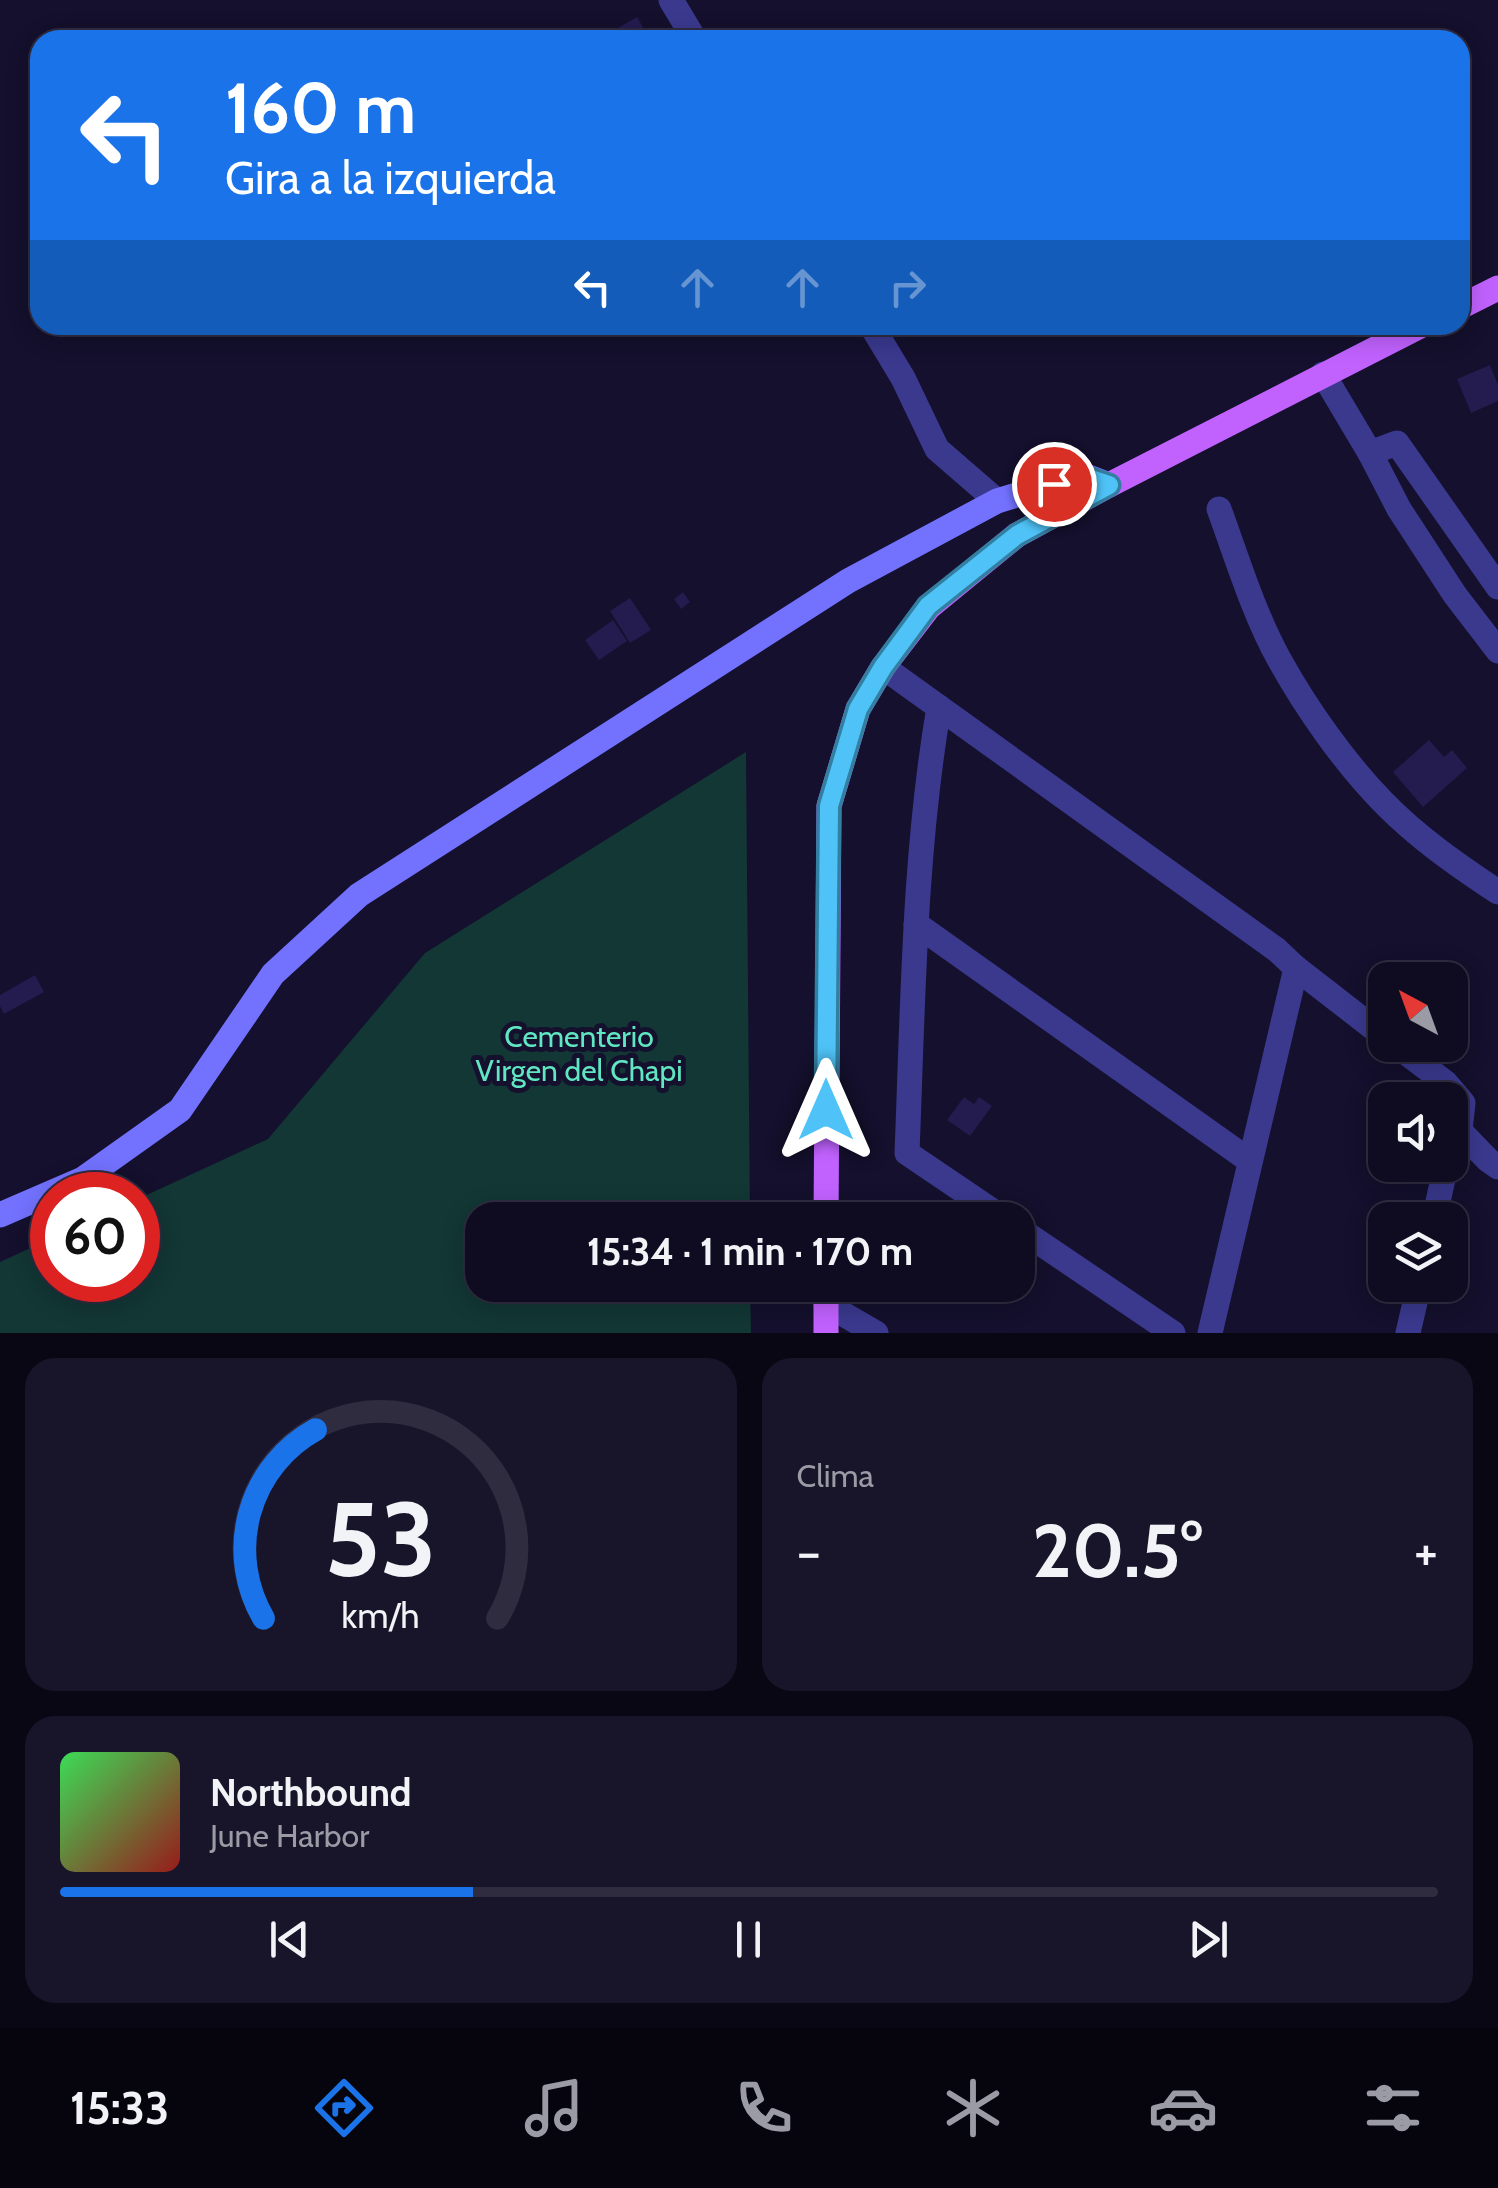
<!DOCTYPE html>
<html lang="es">
<meta charset="utf-8">
<style>
body{margin:0;font-family:Cabin,sans-serif;background:#18152a;color:#f1f3f6;height:100vh;display:flex;flex-direction:column;font-size:38px;white-space:nowrap}
*{box-sizing:border-box;margin:0}
p{font-size:32px;color:#9b9ba5}
.icon{flex:none;width:55px;height:55px;fill:none;stroke:currentColor;stroke-width:2;stroke-linecap:round;stroke-linejoin:round}
.map{position:relative;height:1333px;overflow:hidden}
.drawer{display:flex;flex-direction:column;gap:25px;padding:25px;background:#080713;flex:1}
.drawer>*{flex:none}
.banner{position:absolute;left:30px;top:30px;width:1440px;height:305px;border-radius:30px;box-shadow:0 5px 25px #0003,0 0 0 2px #2f2c40;background:#1a73e8;color:#fff;overflow:hidden}
.needle{width:65px;rotate:319deg}
.tools{position:absolute;left:1368px;top:962px;display:grid;gap:20px}
.tools a{display:grid;place-items:center;width:100px;height:100px;border-radius:20px;background:#0f0c22;box-shadow:0 5px 25px #0003,0 0 0 2px #2f2c40;font-size:50px}
.speed{position:absolute;left:30px;top:1172px;display:flex;gap:20px;font-size:50px;font-weight:700;text-align:center}
.speed>*{display:grid;place-content:center;width:130px;height:130px;border-radius:50%;background:#0f0c22;box-shadow:0 5px 25px #0003,0 0 0 2px #2f2c40;line-height:1}
.speed .limit{border:15px solid #d22;background:#fff;color:#111}
.pin{position:absolute;display:grid;place-items:center;width:85px;height:85px;color:#fff;margin:-42px;border:5px solid #fff;border-radius:50%;box-shadow:0 2px 10px #0007}
.me{position:absolute;width:110px;margin:-55px;rotate:0deg;stroke-linejoin:round;filter:drop-shadow(0 0 8px #0008)}
.turn{display:flex;align-items:center;gap:35px;height:210px;padding:0 30px;font-size:45px}
.turn .icon{width:130px;height:130px;stroke-width:2.5}
.turn b{display:block;font-size:70px;line-height:85px}
.lanes{display:flex;align-items:center;height:95px;padding:0 30px;background:#0003;justify-content:center;gap:50px;direction:ltr}
.lanes .off{opacity:.35}
.big{font-size:75px;font-weight:700;line-height:1.1}
.drawer .tile{flex:1;display:flex;flex-direction:column;justify-content:center;gap:15px;min-width:0;padding:0 35px;border-radius:30px;background:#18152a}
.drawer .dial{align-items:center;gap:0}
.dial svg{height:260px;overflow:visible;fill:none;stroke:#2f2c40;stroke-width:7;stroke-linecap:round;text-anchor:middle}
.dial text{fill:#f1f3f6;stroke:none}
.song{display:flex;align-items:center;gap:30px}
.cover{width:120px;height:120px;border-radius:15px;background:linear-gradient(135deg,hsl(130 70% 55%),hsl(0 70% 35%))}
.played{height:10px;border-radius:5px;background:linear-gradient(90deg,#1a73e8 30%,#2f2c40 30%)}
.keys{display:flex;justify-content:space-around;direction:ltr}
.heat{display:flex;justify-content:space-between;align-items:center;font-size:55px;direction:ltr}
.drawer .tiles{flex:1;display:grid;gap:25px;grid-template-columns:1fr 1fr}
.tile:last-child{grid-column:span 2}
.trip{position:absolute;left:465px;top:1202px;width:570px;height:100px;border-radius:30px;background:#0f0c22;box-shadow:0 5px 25px #0003,0 0 0 2px #2f2c40;font-weight:700;line-height:100px;text-align:center}
.dock{display:flex;height:160px;justify-content:space-around;align-items:center;background:#06050e;color:#9b9ba5}
.dock .icon{width:70px;height:70px}
.dock .current{color:#1a73e8}
.dock b{font-size:45px;color:#f1f3f6}
.map>svg:first-child{display:block}
</style>
<div class="map">
<svg width="1498" height="1333" viewBox="0 0 1498 1333">
<rect width="100%" height="100%" fill="#14102d"/>
<path fill="#123735" d="M746 752 750 1220H482V1285H750L751 1333H0V1262L52 1238V1280H138V1199L268 1139 425 953Z"/>
<g fill="#241b4f">
<path d="M637 17 645 31 628 40H615L611 32Z"/>
<path d="M1462 154 1472 167 1460 176V156Z"/>
<path d="M1490 365 1498 385V401L1471 413 1457 379Z"/>
<path d="M683 592 690 602 681 609 674 599Z"/>
<path d="M630 598 651 630 630 643 610 611Z"/>
<path d="M613 620 627 641 599 660 585 640Z"/>
<path d="M1429 740 1444 757 1452 750 1467 768 1423 807 1393 772Z"/>
<path d="M35 975 44 992 4 1014 0 1006V995Z"/>
<path d="M964 1097 974 1104 979 1097 992 1106 970 1136 947 1120Z"/>
</g>
<g fill="none" stroke-linecap="round" stroke-linejoin="round">
<g stroke="#3a398e" stroke-width="25">
<path d="M671 0 695 40"/>
<path d="M871 325 903 378 937 449 997 501"/>
<path d="M1323 374 1370 453 1399 509 1455 595 1498 651"/>
<path d="M1370 453 1397 443 1498 587"/>
<path d="M1219 509C1237 558 1254 614 1279 659 1306 708 1344 762 1383 802 1417 837 1457 865 1498 892"/>
<path d="M883 667 1277 950 1296 968 1385 1037"/>
<path d="M939 707C914 853 913 1004 907 1153L1006 1220"/>
<path d="M916 924 1250 1161"/>
<path d="M1396 1045 1446 1083 1463 1103 1460 1131 1450 1156"/>
<path d="M1460 1131 1488 1160 1498 1167"/>
<path d="M1434 1220 1446 1165"/>
<path d="M1018 1228 1173 1333"/>
<path d="M826 1304 876 1333"/>
<path d="M1210 1333 1296 968"/>
<path d="M1408 1333 1419 1285"/>
</g>
<path stroke="#7372ff" stroke-width="25" d="M0 1215 83 1179 180 1110 273 974 359 895 848 581 997 501 1083 475 1109 485"/>
<g stroke="#c162ff" stroke-width="25">
<path d="M1460 307 1498 288"/>
<path d="M826 1220 829 806 858 709 883 667 929 607 1017 535 1109 485 1422 325"/>
<path d="M826 1333V1285"/>
</g>
</g>
<g fill="none" stroke-linecap="round" stroke-linejoin="round">
<g stroke="#337fa1" stroke-width="25">
<path id="route" d="M826 1110 829 806 858 709 883 667 928 606 1017 535 1109 485 1082 476 1054 484"/>
</g>
<use href="#route" stroke="#4fc3f7" stroke-width="18"/>
</g>
<g text-anchor="middle" dominant-baseline="central" stroke-width="10" stroke-linejoin="round" paint-order="stroke">
<g font-size="30" fill="#60e7c2" stroke="#14102d">
<text x="579" y="1036">Cementerio<tspan x="579" dy="34">Virgen del Chapi</tspan></text>
</g>
</g>
</svg>
<div class="tools">
<a><svg class="needle" viewBox="-14 -14 28 28"><path d="M0-13l5 13h-10z" fill="#e53935"/><path d="M0 13l5-13h-10z" fill="#9b9ba5"/></svg></a>
<a><svg class="icon" aria-label="sound" viewBox="0 0 24 24"><path d="M4 9h4l5-4v14l-5-4H4zM17 9q2 3 0 6"/></svg></a>
<a><svg class="icon" aria-label="layers" viewBox="0 0 24 24"><path d="M12 4l9 5-9 5-9-5zM3 14l9 5 9-5"/></svg></a>
</div>
<div class="speed"><div class="limit">60</div></div>
<div class="pin" style="left:1054px;top:484px;background:#d93025"><svg class="icon" aria-label="arrive" viewBox="0 0 24 24"><path d="M6 21V4h12l-3 4 3 4H6"/></svg></div>
<svg class="me" style="left:826px;top:1110px" viewBox="-20 -20 40 40"><path d="M0-17L14 15 0 8-14 15z" fill="#4fc3f7" stroke="#fff" stroke-width="4"/></svg>
<div class="trip">15:34 · 1 min · 170 m</div>
<div class="banner">
<div class="turn"><svg class="icon" aria-label="left" viewBox="0 0 24 24"><path d="M17 20v-9H6M10 6l-5 5 5 5"/></svg><div><b>160 m</b>Gira a la izquierda</div></div>
<div class="lanes"><svg class="icon" aria-label="left" viewBox="0 0 24 24"><path d="M17 20v-9H6M10 6l-5 5 5 5"/></svg><svg class="icon off" aria-label="ahead" viewBox="0 0 24 24"><path d="M12 20V5M6 11l6-6 6 6"/></svg><svg class="icon off" aria-label="ahead" viewBox="0 0 24 24"><path d="M12 20V5M6 11l6-6 6 6"/></svg><svg class="icon off" aria-label="right" viewBox="0 0 24 24"><path d="M7 20v-9h11M14 6l5 5-5 5"/></svg></div>
</div>
</div>
<section class="drawer">
<div class="tiles">
<div class="tile dial"><svg viewBox="0 0 100 80">
<path d="M14 69A42 42 0 1 1 86 69"/>
<path d="M14 69A42 42 0 0 1 30 11" stroke="#1a73e8"/>
<text x="50" y="56" font-size="32" font-weight="700">53</text>
<text x="50" y="72" font-size="11">km/h</text>
</svg></div>
<div class="tile"><p>Clima</p>
<div class="heat"><a>−</a><b class="big">20.5°</b><a>+</a></div>
</div>
<div class="tile">
<div class="song"><i class="cover"></i><div><b>Northbound</b><p>June Harbor</p></div></div>
<div class="played"></div>
<div class="keys"><svg class="icon" aria-label="previous" viewBox="0 0 24 24"><path d="M18 5L8 12l10 7zM5 5v14"/></svg><svg class="icon" aria-label="pause" viewBox="0 0 24 24"><path d="M8 5v14M16 5v14"/></svg><svg class="icon" aria-label="next" viewBox="0 0 24 24"><path d="M6 5l10 7-10 7zM19 5v14"/></svg></div>
</div>
</div>
</section>
<nav class="dock">
<b>15:33</b>
<svg class="icon current" aria-label="directions" viewBox="0 0 24 24"><path d="M12 3l9 9-9 9-9-9zM9 14v-3h6M13 9l2 2-2 2"/></svg>
<svg class="icon" aria-label="music" viewBox="0 0 24 24"><path d="M9 18V5l10-2v13"/><circle cx="6" cy="18" r="3"/><circle cx="16" cy="16" r="3"/></svg>
<svg class="icon" aria-label="phone" viewBox="0 0 24 24"><path d="M5 4h4l2 5-3 2q2 4 5 5l2-3 5 2v4C11 20 4 13 5 4z"/></svg>
<svg class="icon" aria-label="climate" viewBox="0 0 24 24"><path d="M12 3v18M4 7l16 10M4 17L20 7"/></svg>
<svg class="icon" aria-label="car" viewBox="0 0 24 24"><path d="M5 17H2v-5l4-1 3-4h7l3 4 3 1v5h-3M9 17h6M6 11h13"/><circle cx="7" cy="17" r="2"/><circle cx="17" cy="17" r="2"/></svg>
<svg class="icon" aria-label="filters" viewBox="0 0 24 24"><path d="M4 7h16M4 17h16"/><circle cx="9" cy="7" r="2"/><circle cx="15" cy="17" r="2"/></svg>
</nav>
